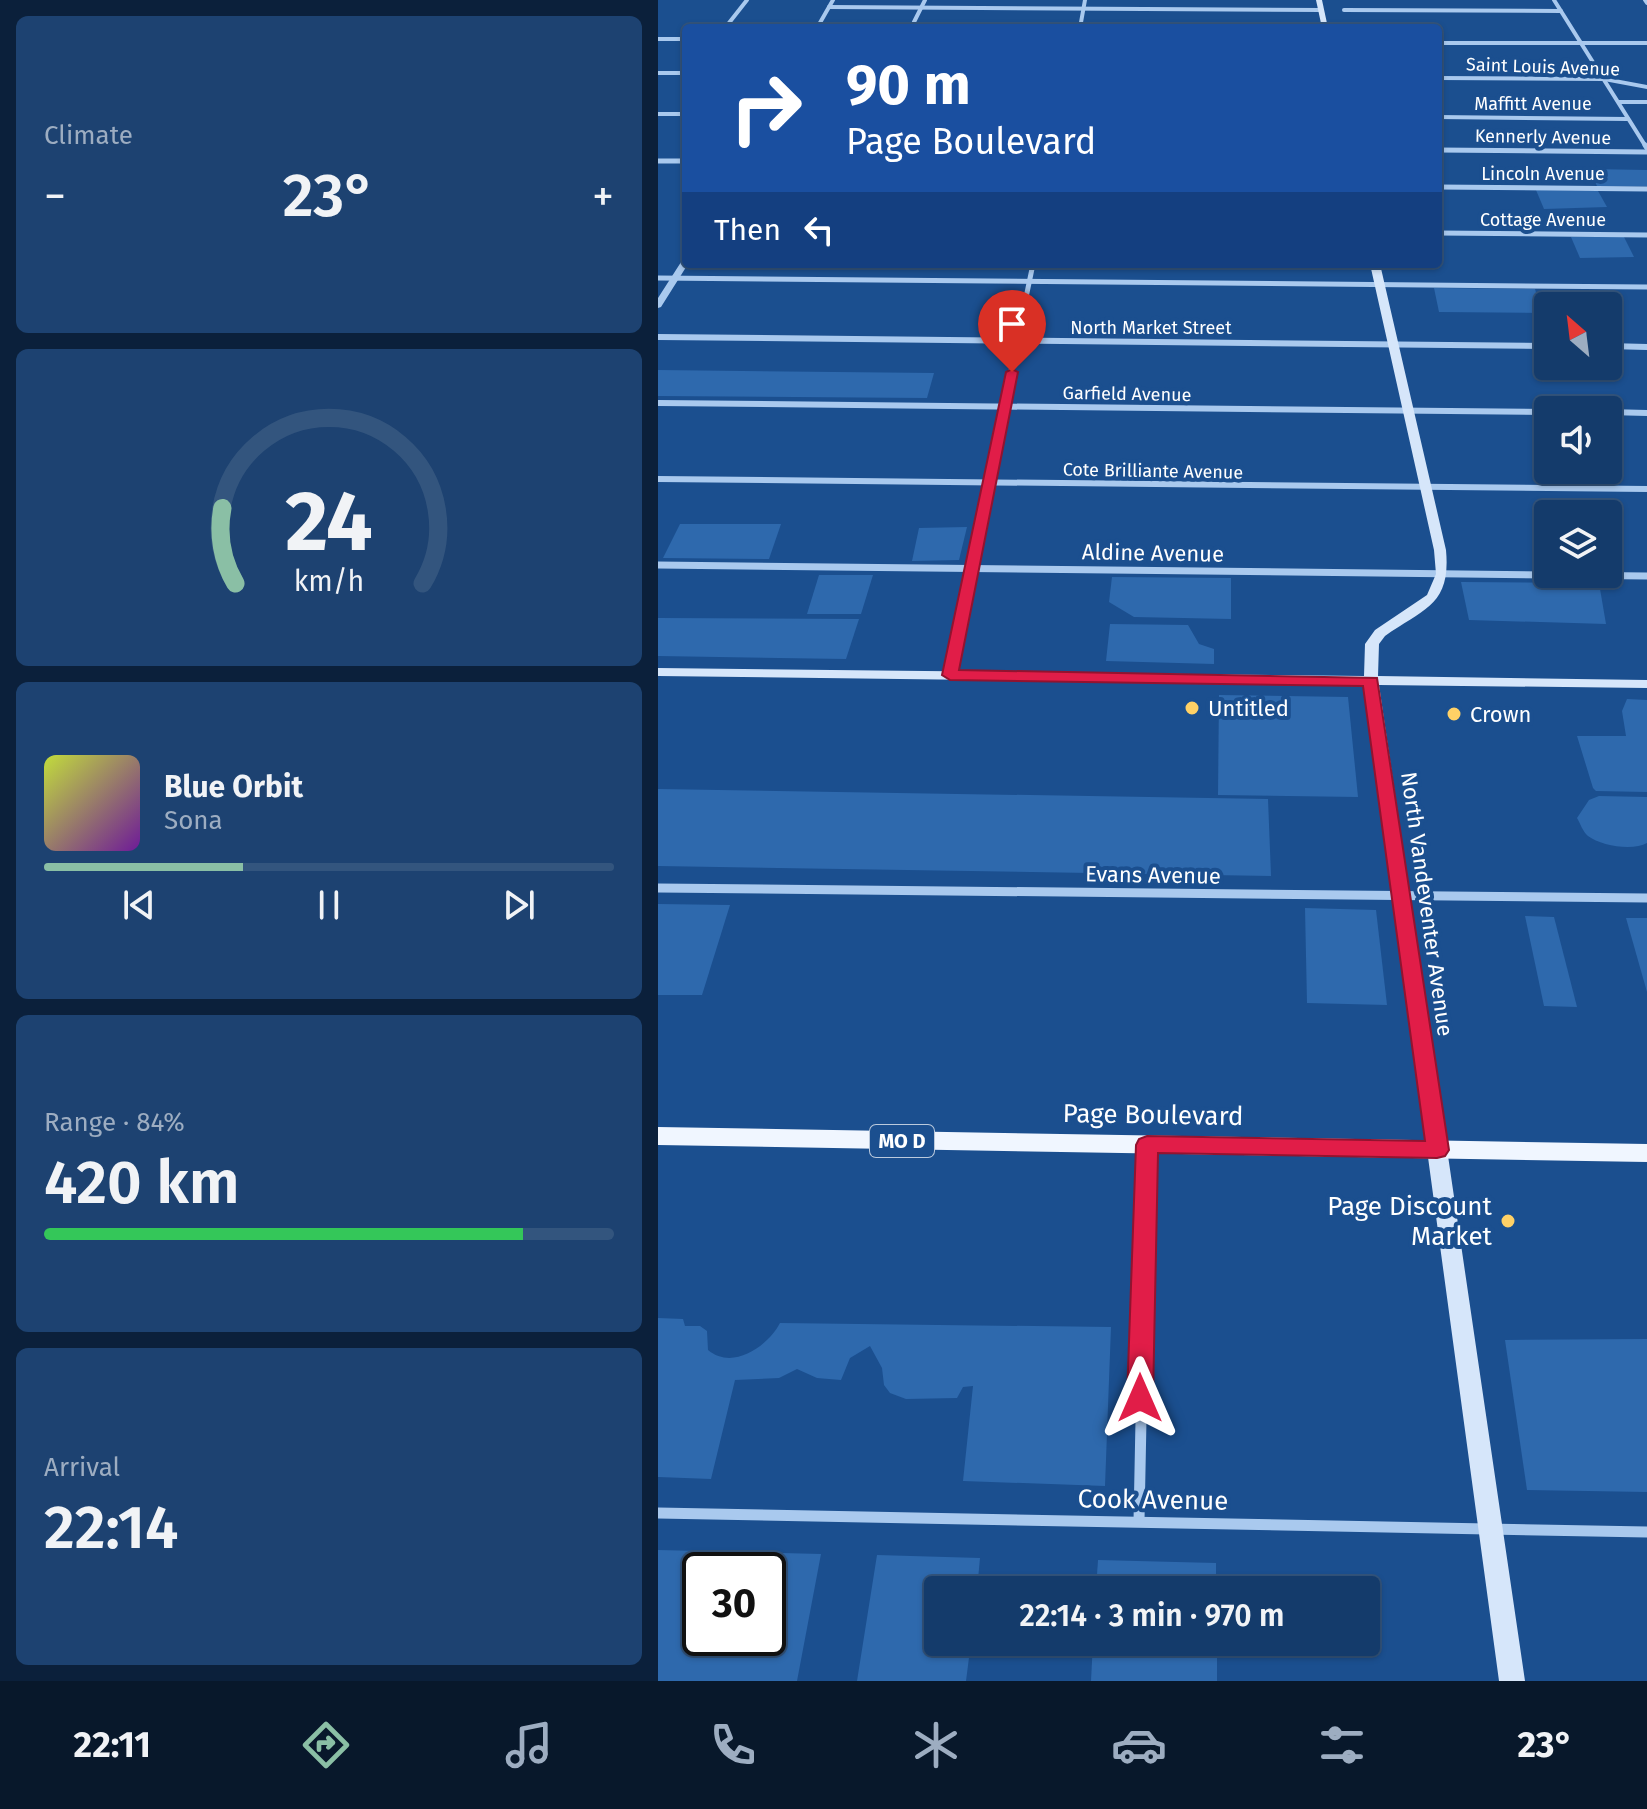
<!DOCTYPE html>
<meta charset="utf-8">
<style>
body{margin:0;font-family:"Fira Sans",sans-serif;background:#1d4271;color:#f1f3f6;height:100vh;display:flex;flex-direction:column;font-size:30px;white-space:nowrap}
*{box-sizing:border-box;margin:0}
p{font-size:26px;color:#9dadc1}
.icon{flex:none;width:44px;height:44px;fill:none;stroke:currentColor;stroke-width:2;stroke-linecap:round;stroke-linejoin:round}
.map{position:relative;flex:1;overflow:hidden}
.side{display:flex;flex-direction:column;gap:16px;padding:16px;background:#0b203b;width:658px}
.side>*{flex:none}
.hud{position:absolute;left:24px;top:24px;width:760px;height:244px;border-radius:8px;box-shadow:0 2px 6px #0004,0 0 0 2px #33557e;background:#1a4fa0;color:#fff;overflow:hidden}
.needle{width:52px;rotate:332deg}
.buttons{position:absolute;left:876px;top:292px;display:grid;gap:16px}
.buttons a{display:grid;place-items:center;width:88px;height:88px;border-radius:8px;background:#143b6b;box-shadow:0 2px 6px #0004,0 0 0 2px #33557e;font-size:40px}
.speed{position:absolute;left:24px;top:1552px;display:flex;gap:16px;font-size:40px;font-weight:700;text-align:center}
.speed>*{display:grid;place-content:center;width:104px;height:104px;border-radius:50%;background:#143b6b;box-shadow:0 2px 6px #0004,0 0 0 2px #33557e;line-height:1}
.speed .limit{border:4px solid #111;border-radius:12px;background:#fff;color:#111}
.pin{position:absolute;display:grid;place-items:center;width:68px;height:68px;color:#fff;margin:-82px -34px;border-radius:50% 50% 50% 0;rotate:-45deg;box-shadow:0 0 8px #0007}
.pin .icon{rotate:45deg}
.me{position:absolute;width:88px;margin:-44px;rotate:0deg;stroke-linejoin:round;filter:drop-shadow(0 0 6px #0008)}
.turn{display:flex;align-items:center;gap:28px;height:168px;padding:0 32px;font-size:36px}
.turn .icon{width:104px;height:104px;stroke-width:2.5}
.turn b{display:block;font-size:56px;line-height:68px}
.then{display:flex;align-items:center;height:76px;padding:0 32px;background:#0003;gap:16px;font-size:30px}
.big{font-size:60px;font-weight:600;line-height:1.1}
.side .card{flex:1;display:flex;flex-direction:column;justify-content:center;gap:12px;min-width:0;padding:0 28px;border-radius:12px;background:#1d4271}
.side .dial{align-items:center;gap:0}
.dial svg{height:208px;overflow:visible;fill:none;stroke:#33557e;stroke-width:7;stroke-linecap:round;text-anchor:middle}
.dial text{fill:#f1f3f6;stroke:none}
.song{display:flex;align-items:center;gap:24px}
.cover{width:96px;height:96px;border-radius:12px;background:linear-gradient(135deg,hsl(70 70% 55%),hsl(280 70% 35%))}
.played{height:8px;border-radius:4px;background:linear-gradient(90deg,#8abfa5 35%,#33557e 35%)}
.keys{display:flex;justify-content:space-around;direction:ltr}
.heat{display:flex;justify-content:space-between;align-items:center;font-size:44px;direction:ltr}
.charge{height:12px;border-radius:6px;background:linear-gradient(90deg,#34c759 84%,#33557e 0)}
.trip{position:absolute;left:266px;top:1576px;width:456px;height:80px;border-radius:8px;background:#143b6b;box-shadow:0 2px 6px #0004,0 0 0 2px #33557e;font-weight:600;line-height:80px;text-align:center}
.tab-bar{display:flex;height:128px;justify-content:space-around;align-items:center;background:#08182b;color:#9dadc1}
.tab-bar .icon{width:56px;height:56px}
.tab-bar .on{color:#8abfa5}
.tab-bar b{font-size:36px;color:#f1f3f6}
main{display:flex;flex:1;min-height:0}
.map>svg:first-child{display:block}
</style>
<main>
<section class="side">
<div class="card"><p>Climate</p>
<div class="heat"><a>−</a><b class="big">23°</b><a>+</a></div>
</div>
<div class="card dial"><svg viewBox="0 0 100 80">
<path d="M14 69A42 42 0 1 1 86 69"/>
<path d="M14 69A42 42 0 0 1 9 40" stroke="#8abfa5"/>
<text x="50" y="56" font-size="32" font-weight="700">24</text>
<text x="50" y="72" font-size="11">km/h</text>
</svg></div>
<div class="card">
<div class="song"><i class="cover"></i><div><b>Blue Orbit</b><p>Sona</p></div></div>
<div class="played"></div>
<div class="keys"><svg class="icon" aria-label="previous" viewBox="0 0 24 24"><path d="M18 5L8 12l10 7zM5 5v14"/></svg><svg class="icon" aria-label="pause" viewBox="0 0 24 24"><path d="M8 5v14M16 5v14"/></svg><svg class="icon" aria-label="next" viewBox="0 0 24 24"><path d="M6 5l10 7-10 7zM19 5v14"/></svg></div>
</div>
<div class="card"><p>Range · 84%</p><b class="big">420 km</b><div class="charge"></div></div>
<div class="card"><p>Arrival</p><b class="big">22:14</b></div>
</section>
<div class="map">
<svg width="989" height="1681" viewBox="0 0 989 1681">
<rect width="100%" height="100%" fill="#1b4f8f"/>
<g fill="#2e69ad" fill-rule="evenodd">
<path d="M931 169 989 170V186H939Z"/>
<path d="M878 190 940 191 949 207 886 209Z"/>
<path d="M913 237H966L976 257 922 258Z"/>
<path d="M776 288 877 289 884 313 781 312Z"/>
<path d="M0 370 276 373 269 398 0 396Z"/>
<path d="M22 524H123L111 559 5 558Z"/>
<path d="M309 527 301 560 254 561 261 528Z"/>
<path d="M161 575H215L203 614H149Z"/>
<path d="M454 577 573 578V619L476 617 451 602Z"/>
<path d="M803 582 941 583 948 624 811 620Z"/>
<path d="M0 618 201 619 188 659 0 656Z"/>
<path d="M452 624 530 625 541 644 556 649V664L448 661Z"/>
<path d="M561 695 690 697 700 797 560 795Z"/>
<path d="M969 699 989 700V792L938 791 935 788 919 736H968L964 711Z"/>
<path d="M0 789 610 799 613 876 0 866Z"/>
<path d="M941 796 989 797V843C975 851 943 846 930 836 925 832 922 823 919 818L931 800Z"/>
<path d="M0 904 72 905 44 995H0Z"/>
<path d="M647 908 718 910 729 1005 649 1003Z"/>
<path d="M867 916 896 917 919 1007 886 1006Z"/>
<path d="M968 918H989V992Z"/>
<path d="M0 1318 25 1319 27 1326H42L49 1331 50 1350C75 1371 110 1346 122 1323L453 1327 447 1486 305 1481 315 1386 305 1387 299 1398 248 1399 232 1393 226 1385 224 1368 212 1346 192 1358 183 1380 159 1378 139 1369 121 1378 77 1380 53 1479 0 1477Z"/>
<path d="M989 1339V1492L869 1490 847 1340Z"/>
<path d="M0 1550 163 1554 139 1681H0ZM42 1570H110V1638H42Z"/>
<path d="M219 1555 322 1558 319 1590H280V1642H313L308 1681H199Z"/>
<path d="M440 1560 558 1563V1590H438Z"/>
<path d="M435 1642H559V1681H433Z"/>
</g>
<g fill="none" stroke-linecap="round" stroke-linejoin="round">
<g stroke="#a9c9ee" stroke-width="4">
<path d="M896 0 988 147"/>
<path d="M987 0 989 3"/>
<path d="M171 7 663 10"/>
<path d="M686 10 903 11"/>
<path d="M256 22 267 0"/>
<path d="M67 28 89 0"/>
<path d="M159 28 175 0"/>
<path d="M422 28 427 0"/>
<path d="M0 39H28"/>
<path d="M780 43H989"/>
<path d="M961 102H989"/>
<path d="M0 114H28"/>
<path d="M780 117 970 119"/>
</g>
<g stroke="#a9c9ee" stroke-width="5">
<path d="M987 145 989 148"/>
<path d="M780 150 989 152"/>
<path d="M0 161H28"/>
<path d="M780 187 989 189"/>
<path d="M780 233 989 235"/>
<path d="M0 278 989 287"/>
<path d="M361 331 375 264"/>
</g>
<g stroke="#a9c9ee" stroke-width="6">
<path d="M0 337 890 346"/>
<path d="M950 346 989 347"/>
<path d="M0 403 890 412"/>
<path d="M950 412 989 413"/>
<path d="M0 479 989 489"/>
<path d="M315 562 362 329"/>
</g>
<g stroke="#a9c9ee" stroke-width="7">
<path d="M0 565 989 576"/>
<path d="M292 675 315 560"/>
</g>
<g stroke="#a9c9ee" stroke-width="9">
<path d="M0 888 989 898"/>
<path d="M487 1220 489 1146"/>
</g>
<g stroke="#a9c9ee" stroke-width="11">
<path d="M0 1513 989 1532"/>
<path d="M481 1521 487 1218"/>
</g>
<g fill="#a9c9ee" fill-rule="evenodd">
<rect x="0" y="71" width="28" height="4"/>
<path d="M780 76 946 77 989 85V89L946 81 780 80Z"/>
<path d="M25 259H28V264H30L3 307 0 308V298Z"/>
</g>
<g fill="#d6e6fa" fill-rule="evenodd">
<path d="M658 0H664L670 28H664Z"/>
<path d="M712 264H722L788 550C793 605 767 608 727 636L721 644 720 676 989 680V688L721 685 867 1681H841L706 685 0 676V668L706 676 707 644 717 630 769 595 778 574 776 550Z"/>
</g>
<path fill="#f0f6ff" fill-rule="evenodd" d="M0 1127 989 1144V1162L0 1145Z"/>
</g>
<path fill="#e11d48" stroke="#92132f" stroke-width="2" d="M354 369 360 372 301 670 719 678 791 1150 787 1156 779 1158 500 1153 495 1398 491 1405 482 1409 473 1405 469 1398 478 1145 481 1139 489 1136 767 1141 705 686 292 680 284 675 348 372Z"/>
<g fill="#ffd166" stroke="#1b4f8f" stroke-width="3">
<circle cx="534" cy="708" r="8"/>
<circle cx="796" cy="714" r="8"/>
<circle cx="850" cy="1221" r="8"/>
</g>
<g text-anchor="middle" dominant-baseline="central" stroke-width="8" stroke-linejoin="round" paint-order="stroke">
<g font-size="18" fill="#fff" stroke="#1b4f8f">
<text transform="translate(885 67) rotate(2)">Saint Louis Avenue</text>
<text x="875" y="104">Maffitt Avenue</text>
<text transform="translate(885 137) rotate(1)">Kennerly Avenue</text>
<text x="885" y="174">Lincoln Avenue</text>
<text x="885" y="220">Cottage Avenue</text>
<text x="493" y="328">North Market Street</text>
<text transform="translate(469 394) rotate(1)">Garfield Avenue</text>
<text transform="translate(495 471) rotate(1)">Cote Brilliante Avenue</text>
</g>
<rect fill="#1b4f8f" stroke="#bbcadd" stroke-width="2" x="212" y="1125" width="64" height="32" rx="6"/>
<g font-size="20" font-weight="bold" fill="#fff">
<text x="244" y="1141">MO D</text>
</g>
<g font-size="22" fill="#fff" stroke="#1b4f8f">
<text transform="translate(495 553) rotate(1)">Aldine Avenue</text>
<text transform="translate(495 875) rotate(1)">Evans Avenue</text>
<text transform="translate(769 904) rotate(82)">North Vandeventer Avenue</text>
</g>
<g font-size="22" fill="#fff" stroke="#1b4f8f" text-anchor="start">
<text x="550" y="708">Untitled</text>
<text x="812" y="714">Crown</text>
</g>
<g font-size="26" fill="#fff" stroke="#1b4f8f">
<text transform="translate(495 1115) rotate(1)">Page Boulevard</text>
<text transform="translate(495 1500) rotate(1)">Cook Avenue</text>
</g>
<g font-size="26" fill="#fff" stroke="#1b4f8f" text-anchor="end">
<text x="834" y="1206">Page Discount<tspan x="834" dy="30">Market</tspan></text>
</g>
</g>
</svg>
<div class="buttons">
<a><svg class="needle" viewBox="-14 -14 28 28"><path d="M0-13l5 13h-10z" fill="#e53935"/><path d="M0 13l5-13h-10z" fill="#9dadc1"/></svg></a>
<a><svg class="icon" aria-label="sound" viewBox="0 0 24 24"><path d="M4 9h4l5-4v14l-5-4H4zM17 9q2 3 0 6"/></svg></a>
<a><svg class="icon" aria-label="layers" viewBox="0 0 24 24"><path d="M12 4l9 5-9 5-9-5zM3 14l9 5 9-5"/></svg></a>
</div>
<div class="speed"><div class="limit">30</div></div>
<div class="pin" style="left:354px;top:372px;background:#d93025"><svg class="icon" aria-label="arrive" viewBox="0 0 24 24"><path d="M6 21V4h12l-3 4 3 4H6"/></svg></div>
<svg class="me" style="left:482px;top:1398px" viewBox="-20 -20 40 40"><path d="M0-17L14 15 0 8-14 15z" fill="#e11d48" stroke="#fff" stroke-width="4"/></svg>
<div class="trip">22:14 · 3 min · 970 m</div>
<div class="hud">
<div class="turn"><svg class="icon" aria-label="right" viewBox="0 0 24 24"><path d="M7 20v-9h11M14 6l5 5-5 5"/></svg><div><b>90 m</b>Page Boulevard</div></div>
<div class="then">Then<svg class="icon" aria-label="left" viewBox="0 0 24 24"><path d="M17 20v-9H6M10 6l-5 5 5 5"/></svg></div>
</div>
</div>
</main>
<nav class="tab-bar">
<b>22:11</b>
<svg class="icon on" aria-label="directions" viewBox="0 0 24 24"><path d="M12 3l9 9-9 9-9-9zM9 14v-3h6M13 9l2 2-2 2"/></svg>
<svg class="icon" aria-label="music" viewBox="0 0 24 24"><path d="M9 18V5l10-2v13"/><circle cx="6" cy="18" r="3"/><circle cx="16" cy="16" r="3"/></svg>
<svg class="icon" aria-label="phone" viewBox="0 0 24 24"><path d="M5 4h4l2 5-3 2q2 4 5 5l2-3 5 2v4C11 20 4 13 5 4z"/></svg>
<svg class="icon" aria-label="climate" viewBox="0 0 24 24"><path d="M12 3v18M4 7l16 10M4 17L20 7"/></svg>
<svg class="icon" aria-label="car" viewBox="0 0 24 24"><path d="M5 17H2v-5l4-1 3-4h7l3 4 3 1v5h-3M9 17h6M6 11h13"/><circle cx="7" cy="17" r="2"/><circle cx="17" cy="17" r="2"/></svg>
<svg class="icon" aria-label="filters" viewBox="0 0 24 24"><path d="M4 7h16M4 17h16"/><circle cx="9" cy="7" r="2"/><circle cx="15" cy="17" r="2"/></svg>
<b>23°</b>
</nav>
